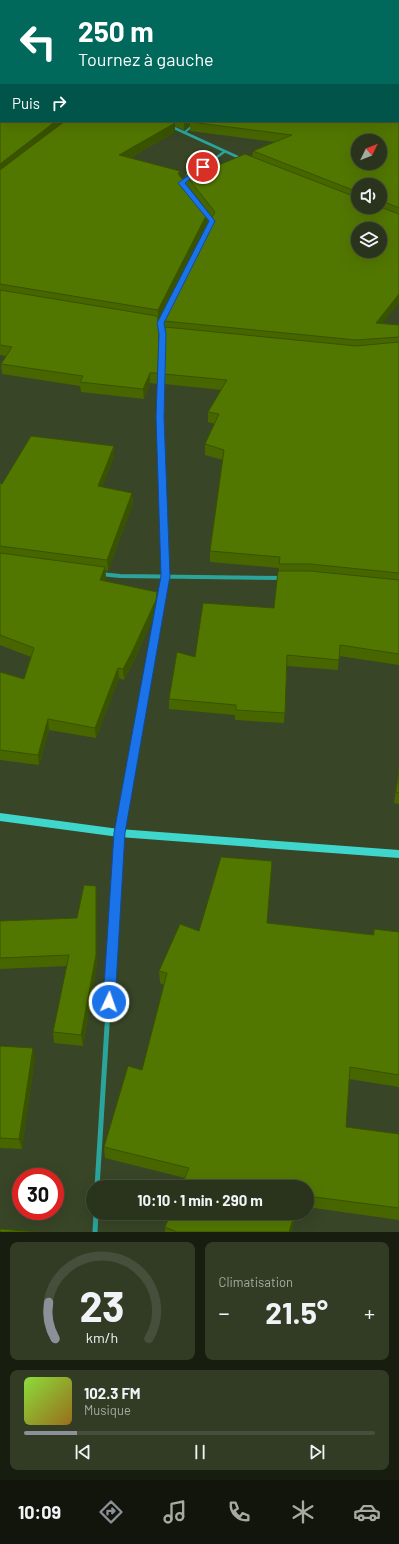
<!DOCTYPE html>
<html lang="fr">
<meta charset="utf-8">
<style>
body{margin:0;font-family:Barlow,sans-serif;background:#323c25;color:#f1f3f6;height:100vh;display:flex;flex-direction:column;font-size:15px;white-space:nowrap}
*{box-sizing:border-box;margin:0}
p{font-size:13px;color:#a5aaa3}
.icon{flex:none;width:22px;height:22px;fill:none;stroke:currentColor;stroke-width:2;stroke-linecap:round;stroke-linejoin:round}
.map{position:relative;height:1232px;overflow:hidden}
.drawer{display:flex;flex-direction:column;gap:10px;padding:10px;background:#171d0f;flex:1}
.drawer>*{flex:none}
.guide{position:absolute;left:0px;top:0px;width:399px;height:122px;box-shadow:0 4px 16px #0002,0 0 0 1px #464f3b;background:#00695c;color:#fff;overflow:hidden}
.needle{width:26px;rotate:47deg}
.controls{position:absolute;left:351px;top:134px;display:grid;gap:8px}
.controls a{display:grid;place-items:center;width:36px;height:36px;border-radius:50%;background:#2a341c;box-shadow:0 4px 16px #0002,0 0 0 1px #464f3b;font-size:20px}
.speed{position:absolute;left:12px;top:1168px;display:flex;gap:8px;font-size:20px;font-weight:700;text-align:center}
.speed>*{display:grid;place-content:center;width:52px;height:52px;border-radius:50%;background:#2a341c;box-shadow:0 4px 16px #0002,0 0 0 1px #464f3b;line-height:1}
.speed .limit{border:6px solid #d22;background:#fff;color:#111}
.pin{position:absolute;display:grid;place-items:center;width:34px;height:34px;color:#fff;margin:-17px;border:2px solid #fff;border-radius:50%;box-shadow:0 1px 4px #0007}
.me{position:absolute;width:44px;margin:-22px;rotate:3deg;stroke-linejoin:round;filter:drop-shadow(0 0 3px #0008)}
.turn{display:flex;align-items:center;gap:14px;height:84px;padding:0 12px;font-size:18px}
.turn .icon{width:52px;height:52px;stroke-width:2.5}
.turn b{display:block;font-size:28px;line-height:34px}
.then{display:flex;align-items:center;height:38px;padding:0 12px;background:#0003;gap:8px;font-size:15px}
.big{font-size:30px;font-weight:700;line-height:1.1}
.drawer .card{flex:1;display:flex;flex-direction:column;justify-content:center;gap:6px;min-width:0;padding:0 14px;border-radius:8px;background:#323c25}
.drawer .dial{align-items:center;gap:0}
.dial svg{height:104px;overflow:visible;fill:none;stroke:#464f3b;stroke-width:7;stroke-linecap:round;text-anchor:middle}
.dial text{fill:#f1f3f6;stroke:none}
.song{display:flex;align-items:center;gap:12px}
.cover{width:48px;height:48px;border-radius:6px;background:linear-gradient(135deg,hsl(90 70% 55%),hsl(40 70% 35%))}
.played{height:4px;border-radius:2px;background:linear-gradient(90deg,#8c9099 15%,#464f3b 15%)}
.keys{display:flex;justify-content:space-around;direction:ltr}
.heat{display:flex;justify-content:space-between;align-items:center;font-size:22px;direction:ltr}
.drawer .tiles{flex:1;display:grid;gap:10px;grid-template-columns:1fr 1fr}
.card:last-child{grid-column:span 2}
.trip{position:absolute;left:86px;top:1180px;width:228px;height:40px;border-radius:20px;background:#2a341c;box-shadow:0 4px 16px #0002,0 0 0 1px #464f3b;font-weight:700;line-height:40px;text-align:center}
.tab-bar{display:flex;height:64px;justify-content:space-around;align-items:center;background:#11150b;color:#a5aaa3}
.tab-bar .icon{width:28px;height:28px}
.tab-bar .on{color:#8c9099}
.tab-bar b{font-size:18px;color:#f1f3f6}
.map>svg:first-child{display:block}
</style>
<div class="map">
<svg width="399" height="1232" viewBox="0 0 399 1232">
<rect width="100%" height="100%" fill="#384526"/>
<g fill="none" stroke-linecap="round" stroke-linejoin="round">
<path stroke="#2ba59c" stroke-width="2" d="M185 132 198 121"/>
<g stroke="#2ba59c" stroke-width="2.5">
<path d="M165 1 167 0"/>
<path d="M170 126 242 159"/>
<path d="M183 184 181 183 224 152"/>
</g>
<path stroke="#2ba59c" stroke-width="3" d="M161 456 160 417 162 334 160 323 165 314"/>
<g stroke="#2ba59c" stroke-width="4">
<path d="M100 574 120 576 283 578"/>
<path d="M126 793 166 576 161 455"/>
</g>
<g stroke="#2ba59c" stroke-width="5">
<path d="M97 1187 119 833 126 792"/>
<path d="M95 1232 96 1213"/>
</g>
<path fill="#3fd7cc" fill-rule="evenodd" d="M0 813 119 829 399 850V858L119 837 0 821Z"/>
</g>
<g fill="#476600" fill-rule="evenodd">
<path d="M0 0H75L74 1H1V121H398V1H169L170 0H399V303L382 323 399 325V665L339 656 338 670 287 666 284 723 235 720V715L169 709V699L195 657 274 608 279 571V568L210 562V551L223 460 205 455V444L215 424 208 422V412L222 390 164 384 165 331 163 323V313L212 217 208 213V221L158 320 159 334 158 384 150 383 144 399 81 392 80 386 2 374 1 364 6 356 0 355ZM190 125V131L275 142 253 151 252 157 195 175 185 174V183L180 177 130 158 175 132V126L184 130ZM358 185H380V207H358Z"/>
<path d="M114 446V457L102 487 132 493 133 503 108 571 105 570 106 578 104 581 157 592 158 603 156 611 133 663 124 680 119 678 96 738 49 730 39 765 0 760V672L24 679 31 657 0 645V483L2 484Z"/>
<path d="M399 767V804L394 803Z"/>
<path d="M96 886 97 898V965L83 1046 54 1043 53 1032 67 966 0 969V921L77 918Z"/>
<path d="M267 923 373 935 374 929 399 932V1087L349 1079 346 1127 399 1134V1220L307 1207V1187L185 1178 105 1158 104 1147 142 1070 164 985 160 983 159 971 199 931Z"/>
<path d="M0 1046 35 1058 22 1149 0 1148Z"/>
<path d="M171 1213H297L291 1232H165V1227Z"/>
</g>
<g fill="#395300">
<path d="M67 0H75L74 1H66Z"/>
<path d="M56 121H68L0 174V164Z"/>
<path d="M184 121H195L190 122V125L184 130Z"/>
<path d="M175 123V132L119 164V155Z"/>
<path d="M180 171V180L178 173Z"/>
<path d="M208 212V221L158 320V310Z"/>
<path d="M399 294V303L375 333 376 323Z"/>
<path d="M159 324V334L158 384V373Z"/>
<path d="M150 373V383L144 399 143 389Z"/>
<path d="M114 446V457L99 496 98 486Z"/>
<path d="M132 493 133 503 108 571 107 560Z"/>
<path d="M105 567 106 578 101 591 100 580Z"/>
<path d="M157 592 158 603 156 611 133 663 124 680 123 669Z"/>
<path d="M118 668 119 678 96 738 95 728Z"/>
<path d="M48 719 49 730 39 765 38 755Z"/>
<path d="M96 886 97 898V965L83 1046 81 1035Z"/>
<path d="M33 1048 35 1058 22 1149 19 1139Z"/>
<path d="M295 1213H297L291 1232H289Z"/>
</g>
<g fill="#527700" stroke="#395300" fill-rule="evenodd">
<path d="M0 0H67L66 1H1V121H56L0 164Z"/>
<path d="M170 0H278V1H169Z"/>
<path d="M291 0H399V16L398 15V1H299Z"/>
<path d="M399 18V208L380 200V185H358V192L253 151 292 135 190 122 191 121H398V20ZM358 141H380V163H358Z"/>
<path d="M65 121H171L175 123 119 155 180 171 178 173 179 175 208 212 158 310 0 284V170Z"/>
<path d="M245 154 358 198V207H380L399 214V294L376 323 399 325V337L356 340 164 321 163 313 215 212 185 174 187 173 195 175ZM358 229H380V251H358Z"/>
<path d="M0 290 157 316 159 324 158 373H150L143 389 80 382 83 376 1 364 12 347 0 345Z"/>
<path d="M165 327 356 346 399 342V573L310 564H279L280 557 210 551 224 450 205 444 219 414 208 412 227 380 164 374Z"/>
<path d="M31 436 114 446 98 486 132 493 107 560 0 546V483L2 484Z"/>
<path d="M0 553 105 567 100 580 157 592 156 600 132 652 123 669 118 668 95 728 48 719 38 755 0 750V672L24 679 34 648 0 635Z"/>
<path d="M278 571H310L399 580V654L340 645 339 660 287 655 285 713 236 710V705L169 699 177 652 195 657 203 603 274 608Z"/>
<path d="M399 770V793L396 792Z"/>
<path d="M221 857 272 861 267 923 374 935V929L399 932V1075L350 1067 346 1127 399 1134V1208L307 1196V1187H181L189 1168 104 1147 128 1066 142 1070 167 973 159 971 180 924 199 931Z"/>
<path d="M84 885 96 886V955L81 1035 53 1032 69 955 0 958V921L77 918Z"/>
<path d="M0 1046 33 1048 19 1139 0 1138Z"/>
<path d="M171 1213H295L289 1232H177L165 1227Z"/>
<path d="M0 1229 38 1232H0Z"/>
</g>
<path fill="#1a73e8" stroke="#114b97" d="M201 166 206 167 185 183 215 221 164 323 166 334 164 417 170 576 125 833 115 1002 113 1006 109 1008 105 1006 103 1002 114 833 161 576 156 417 159 334 157 323 209 221 178 183Z"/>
</svg>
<div class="controls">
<a><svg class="needle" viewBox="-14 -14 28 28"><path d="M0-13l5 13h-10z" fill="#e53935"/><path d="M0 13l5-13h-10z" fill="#a5aaa3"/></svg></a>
<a><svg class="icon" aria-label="sound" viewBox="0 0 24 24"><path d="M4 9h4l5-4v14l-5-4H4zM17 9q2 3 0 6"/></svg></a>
<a><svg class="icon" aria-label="layers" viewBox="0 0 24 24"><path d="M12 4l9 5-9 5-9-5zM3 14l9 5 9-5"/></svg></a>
</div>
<div class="speed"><div class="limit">30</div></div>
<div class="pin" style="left:203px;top:167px;background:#d93025"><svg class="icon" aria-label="arrive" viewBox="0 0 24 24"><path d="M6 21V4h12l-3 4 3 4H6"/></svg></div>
<svg class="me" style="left:109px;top:1002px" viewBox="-20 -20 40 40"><circle r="17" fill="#1a73e8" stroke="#fff" stroke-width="3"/><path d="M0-11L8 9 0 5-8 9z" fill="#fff"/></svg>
<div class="trip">10:10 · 1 min · 290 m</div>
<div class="guide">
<div class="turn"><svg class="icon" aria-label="left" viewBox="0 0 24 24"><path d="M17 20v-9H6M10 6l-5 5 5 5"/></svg><div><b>250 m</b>Tournez à gauche</div></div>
<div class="then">Puis<svg class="icon" aria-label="right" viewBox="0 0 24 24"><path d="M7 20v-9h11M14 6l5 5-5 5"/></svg></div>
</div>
</div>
<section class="drawer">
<div class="tiles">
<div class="card dial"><svg viewBox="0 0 100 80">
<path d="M14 69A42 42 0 1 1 86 69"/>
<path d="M14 69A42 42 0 0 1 9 41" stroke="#8c9099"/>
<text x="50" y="56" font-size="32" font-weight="700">23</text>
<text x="50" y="72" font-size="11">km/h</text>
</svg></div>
<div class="card"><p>Climatisation</p>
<div class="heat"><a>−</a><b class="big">21.5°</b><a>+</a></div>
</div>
<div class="card">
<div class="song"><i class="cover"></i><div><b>102.3 FM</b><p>Musique</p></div></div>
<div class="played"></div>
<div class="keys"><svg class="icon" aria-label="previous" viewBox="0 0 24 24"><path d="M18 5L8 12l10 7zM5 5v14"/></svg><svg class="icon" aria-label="pause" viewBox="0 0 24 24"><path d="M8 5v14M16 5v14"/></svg><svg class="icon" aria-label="next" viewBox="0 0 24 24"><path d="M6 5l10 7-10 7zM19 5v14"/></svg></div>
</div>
</div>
</section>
<nav class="tab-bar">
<b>10:09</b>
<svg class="icon on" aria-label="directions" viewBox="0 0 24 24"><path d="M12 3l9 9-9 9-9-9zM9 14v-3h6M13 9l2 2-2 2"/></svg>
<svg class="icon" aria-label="music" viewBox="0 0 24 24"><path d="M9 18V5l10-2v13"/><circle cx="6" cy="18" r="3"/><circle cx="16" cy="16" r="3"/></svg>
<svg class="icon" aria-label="phone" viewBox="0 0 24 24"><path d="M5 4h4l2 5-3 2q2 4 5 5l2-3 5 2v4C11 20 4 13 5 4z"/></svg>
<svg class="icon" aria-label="climate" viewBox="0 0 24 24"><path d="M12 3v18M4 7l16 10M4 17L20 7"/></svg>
<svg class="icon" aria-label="car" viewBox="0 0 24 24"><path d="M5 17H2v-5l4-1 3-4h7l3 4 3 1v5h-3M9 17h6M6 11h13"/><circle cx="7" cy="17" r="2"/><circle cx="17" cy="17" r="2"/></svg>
</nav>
